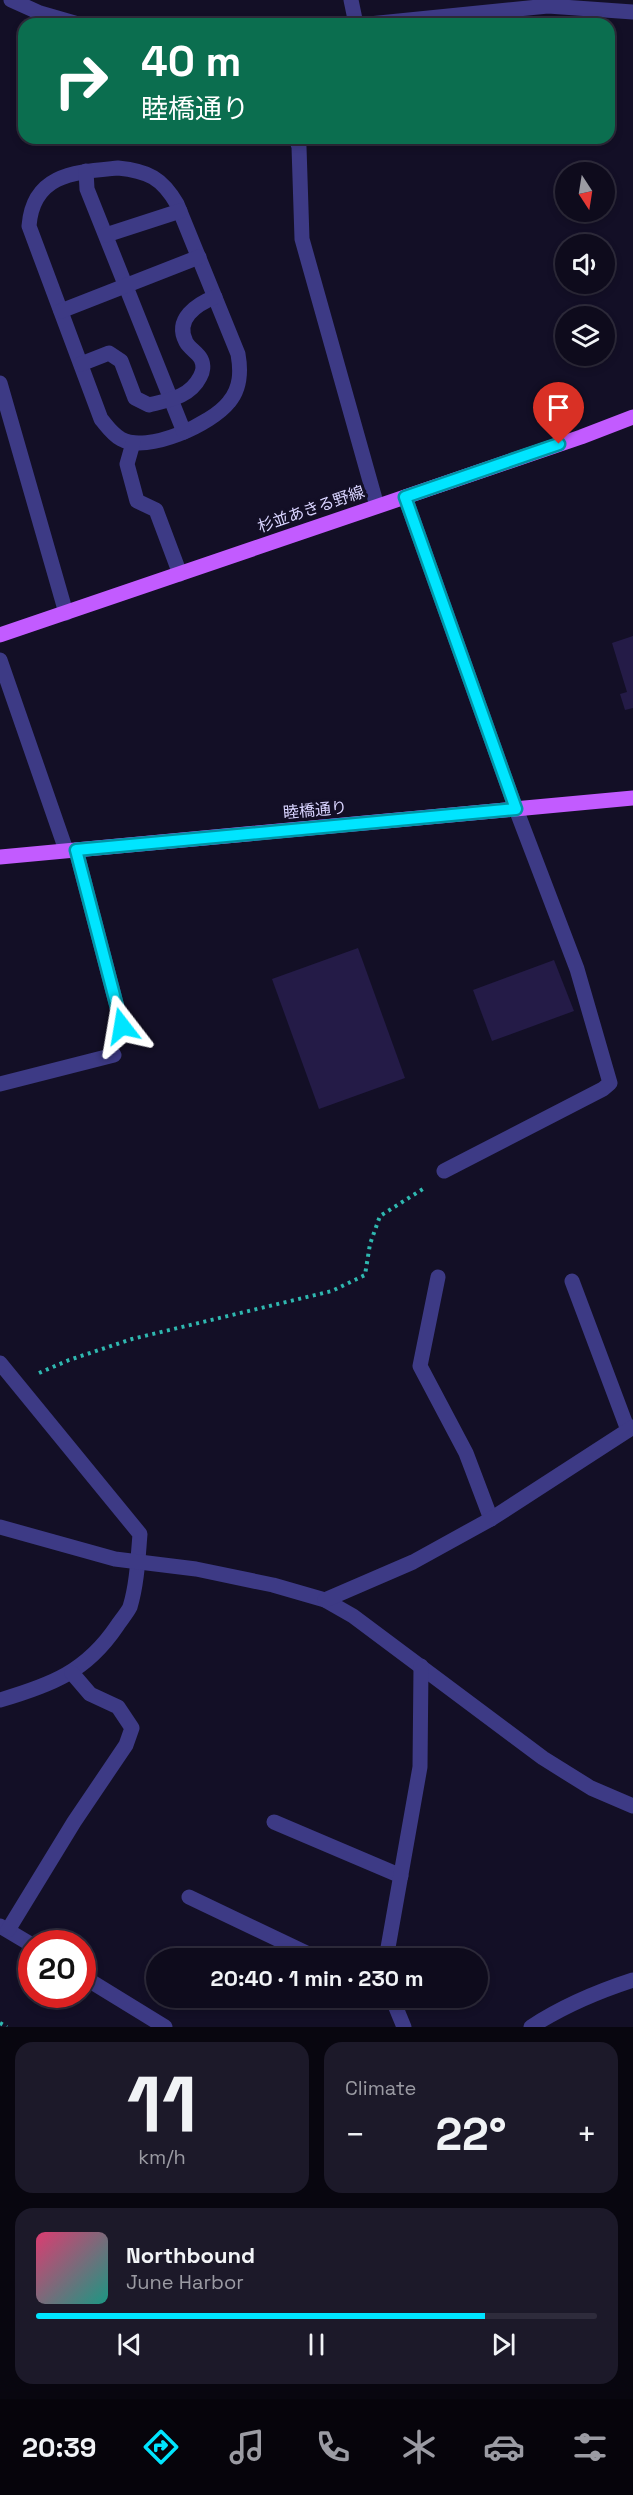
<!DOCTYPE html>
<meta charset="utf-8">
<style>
body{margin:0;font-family:"Space Grotesk","Noto Sans JP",sans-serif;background:#1c1929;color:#f1f3f6;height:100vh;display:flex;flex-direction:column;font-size:22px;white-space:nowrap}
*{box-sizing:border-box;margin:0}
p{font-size:20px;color:#9b9ba3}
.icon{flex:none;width:33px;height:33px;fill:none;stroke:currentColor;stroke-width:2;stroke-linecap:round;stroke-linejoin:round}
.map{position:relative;height:2027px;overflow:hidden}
.panel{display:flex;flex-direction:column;gap:15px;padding:15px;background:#08060f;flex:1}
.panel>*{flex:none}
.guide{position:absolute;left:18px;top:18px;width:597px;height:126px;border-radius:18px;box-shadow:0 3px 9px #0003,0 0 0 2px #2e2b3b;background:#0b6e4f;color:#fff;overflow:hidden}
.needle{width:39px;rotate:168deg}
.fabs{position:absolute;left:555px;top:162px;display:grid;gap:12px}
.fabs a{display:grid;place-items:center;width:60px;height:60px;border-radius:50%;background:#0e0b1c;box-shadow:0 3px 9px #0003,0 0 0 2px #2e2b3b;font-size:30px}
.speed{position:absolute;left:18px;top:1930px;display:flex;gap:12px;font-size:30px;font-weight:700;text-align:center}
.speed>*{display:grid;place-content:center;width:78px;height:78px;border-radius:50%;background:#0e0b1c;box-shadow:0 3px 9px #0003,0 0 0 2px #2e2b3b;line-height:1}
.speed .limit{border:9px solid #d22;background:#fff;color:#111}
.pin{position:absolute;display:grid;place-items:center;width:51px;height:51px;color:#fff;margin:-62px -26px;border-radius:50% 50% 50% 0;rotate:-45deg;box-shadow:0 0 6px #0007}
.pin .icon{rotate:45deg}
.me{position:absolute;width:66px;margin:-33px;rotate:346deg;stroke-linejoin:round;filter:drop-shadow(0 0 4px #0008)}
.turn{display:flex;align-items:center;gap:21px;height:126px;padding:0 24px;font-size:27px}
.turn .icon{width:78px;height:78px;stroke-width:2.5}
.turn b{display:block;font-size:42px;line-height:51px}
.big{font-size:45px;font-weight:700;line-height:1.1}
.panel .card{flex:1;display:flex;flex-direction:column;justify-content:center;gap:9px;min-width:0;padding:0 21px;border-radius:18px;background:#1c1929}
.panel .dial{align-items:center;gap:0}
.dial b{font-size:78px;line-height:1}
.song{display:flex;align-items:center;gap:18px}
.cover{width:72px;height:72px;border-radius:9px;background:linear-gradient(135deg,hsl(340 70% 55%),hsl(170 70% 35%))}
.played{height:6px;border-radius:3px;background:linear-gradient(90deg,#00e5ff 80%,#2e2b3b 80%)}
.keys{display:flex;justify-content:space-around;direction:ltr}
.heat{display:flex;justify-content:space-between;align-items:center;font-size:33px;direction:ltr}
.panel .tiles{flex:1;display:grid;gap:15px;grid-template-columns:1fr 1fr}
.card:last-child{grid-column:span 2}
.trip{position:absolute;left:146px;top:1948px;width:342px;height:60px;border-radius:30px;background:#0e0b1c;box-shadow:0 3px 9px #0003,0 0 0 2px #2e2b3b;font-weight:700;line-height:60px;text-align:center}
.menu{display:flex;height:96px;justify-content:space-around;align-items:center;background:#06040b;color:#9b9ba3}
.menu .icon{width:42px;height:42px}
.menu .selected{color:#00e5ff}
.menu b{font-size:27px;color:#f1f3f6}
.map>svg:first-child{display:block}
</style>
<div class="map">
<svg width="633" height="2027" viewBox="0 0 633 2027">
<rect width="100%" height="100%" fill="#130f26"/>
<g fill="#241b47">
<path d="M633 636V708L625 710 620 694 627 692 612 643Z"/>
<path d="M358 948 405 1078 319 1109 272 979Z"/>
<path d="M554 960 574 1011 492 1041 473 990Z"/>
</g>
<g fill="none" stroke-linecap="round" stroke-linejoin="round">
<g stroke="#2fb8b0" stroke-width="4" stroke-dasharray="3 4.5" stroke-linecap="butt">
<path d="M39 1373 69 1360 132 1339 332 1291 365 1275 370 1244 380 1216 426 1187"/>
<path d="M0 2023 7 2027"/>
</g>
<g stroke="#3d3a85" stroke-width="15">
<path d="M11 0 40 13 78 24"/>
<path d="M351 0 356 24"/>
<path d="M369 24 548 6 633 12"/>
<path d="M296 138 299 147 302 239 377 506"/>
<path d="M118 168C148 171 162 178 177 204L238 354C241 371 241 388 229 402 212 424 147 454 121 439 112 434 107 426 101 419L29 226C33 173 76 172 118 168Z"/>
<path d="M86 171 87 189 184 432"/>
<path d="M106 235 180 211"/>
<path d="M61 311 199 257"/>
<path d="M81 364 109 353 121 361 135 398 149 405C169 400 190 397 200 377 203 372 204 365 201 359 198 353 189 348 186 342 174 319 197 304 215 297"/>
<path d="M0 383 66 613"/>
<path d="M133 443 127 464 137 501 156 510 180 574"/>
<path d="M405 497 516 809 577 969 610 1083 603 1089 444 1171"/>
<path d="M0 660 66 850"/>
<path d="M76 850 122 1026"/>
<path d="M0 1084 114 1055"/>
<path d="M438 1277 420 1366 466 1453 491 1519"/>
<path d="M572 1281 628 1430"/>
<path d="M0 1363 140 1534C138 1558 137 1584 130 1607 127 1613 121 1620 117 1626 86 1672 51 1685 0 1700"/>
<path d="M0 1527 115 1559 196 1569 273 1585 325 1600 353 1616 543 1758 591 1788 633 1806"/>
<path d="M325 1600 413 1562 491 1519 633 1427"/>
<path d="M274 1822 401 1876"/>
<path d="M189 1897 319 1959"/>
<path d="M0 1926 32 1945"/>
<path d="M8 1930 74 1822 126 1745 132 1728 118 1707 90 1694 72 1673"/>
<path d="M386 1959 420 1767 421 1666"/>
<path d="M82 1976 165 2027"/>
<path d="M392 1998 404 2027"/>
<path d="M531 2027C563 2006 596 1992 633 1980"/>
</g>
<g stroke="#c25bff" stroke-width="15">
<path d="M0 635 581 437 633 417"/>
<path d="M0 857 633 798"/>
</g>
</g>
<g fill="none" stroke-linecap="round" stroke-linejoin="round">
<g stroke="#0095a6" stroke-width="15">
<path id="route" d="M122 1026 76 850 516 809 405 497 559 444"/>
</g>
<use href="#route" stroke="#00e5ff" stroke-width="10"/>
</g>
<g text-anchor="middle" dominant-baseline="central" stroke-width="6" stroke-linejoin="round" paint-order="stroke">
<g font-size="16" fill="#d9d4ff" stroke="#130f26">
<text transform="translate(311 509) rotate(-19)">杉並あきる野線</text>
<text transform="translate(315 810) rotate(-5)">睦橋通り</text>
</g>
</g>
</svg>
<div class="fabs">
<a><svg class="needle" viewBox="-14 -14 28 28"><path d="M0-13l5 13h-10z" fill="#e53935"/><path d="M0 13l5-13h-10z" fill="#9b9ba3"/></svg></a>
<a><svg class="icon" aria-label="sound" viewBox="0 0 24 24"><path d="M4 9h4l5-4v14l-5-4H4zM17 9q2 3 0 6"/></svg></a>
<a><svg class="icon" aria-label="layers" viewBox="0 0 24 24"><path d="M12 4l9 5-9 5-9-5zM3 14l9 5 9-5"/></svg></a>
</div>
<div class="speed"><div class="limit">20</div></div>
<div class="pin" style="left:559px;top:444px;background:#d93025"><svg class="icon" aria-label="arrive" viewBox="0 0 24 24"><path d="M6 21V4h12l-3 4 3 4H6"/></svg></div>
<svg class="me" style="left:122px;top:1026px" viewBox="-20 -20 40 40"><path d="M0-17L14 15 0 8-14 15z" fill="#00e5ff" stroke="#fff" stroke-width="4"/></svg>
<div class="trip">20:40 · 1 min · 230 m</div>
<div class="guide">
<div class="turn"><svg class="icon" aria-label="right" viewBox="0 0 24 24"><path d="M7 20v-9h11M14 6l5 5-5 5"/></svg><div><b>40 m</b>睦橋通り</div></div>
</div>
</div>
<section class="panel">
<div class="tiles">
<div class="card dial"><b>11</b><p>km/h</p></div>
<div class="card"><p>Climate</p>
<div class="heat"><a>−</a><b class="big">22°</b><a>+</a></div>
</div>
<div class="card">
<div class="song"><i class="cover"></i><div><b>Northbound</b><p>June Harbor</p></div></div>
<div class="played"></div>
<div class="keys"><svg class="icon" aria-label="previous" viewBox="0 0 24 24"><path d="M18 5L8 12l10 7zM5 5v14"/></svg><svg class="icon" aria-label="pause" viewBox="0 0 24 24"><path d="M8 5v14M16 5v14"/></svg><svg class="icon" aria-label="next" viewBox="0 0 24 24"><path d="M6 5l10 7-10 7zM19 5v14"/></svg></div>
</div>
</div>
</section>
<nav class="menu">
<b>20:39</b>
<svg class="icon selected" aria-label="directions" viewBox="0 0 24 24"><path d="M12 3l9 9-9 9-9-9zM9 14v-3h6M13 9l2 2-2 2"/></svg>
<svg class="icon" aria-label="music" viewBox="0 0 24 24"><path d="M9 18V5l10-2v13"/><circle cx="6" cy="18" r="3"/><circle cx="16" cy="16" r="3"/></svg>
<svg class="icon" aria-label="phone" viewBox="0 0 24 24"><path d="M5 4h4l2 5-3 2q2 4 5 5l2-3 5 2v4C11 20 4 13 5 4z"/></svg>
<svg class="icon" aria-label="climate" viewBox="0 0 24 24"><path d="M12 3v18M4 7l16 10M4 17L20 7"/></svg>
<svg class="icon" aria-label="car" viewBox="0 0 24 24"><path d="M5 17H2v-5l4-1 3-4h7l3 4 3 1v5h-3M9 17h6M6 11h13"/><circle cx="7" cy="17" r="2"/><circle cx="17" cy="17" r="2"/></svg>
<svg class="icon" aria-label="filters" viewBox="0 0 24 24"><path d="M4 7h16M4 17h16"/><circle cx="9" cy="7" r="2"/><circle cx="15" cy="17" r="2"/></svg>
</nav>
